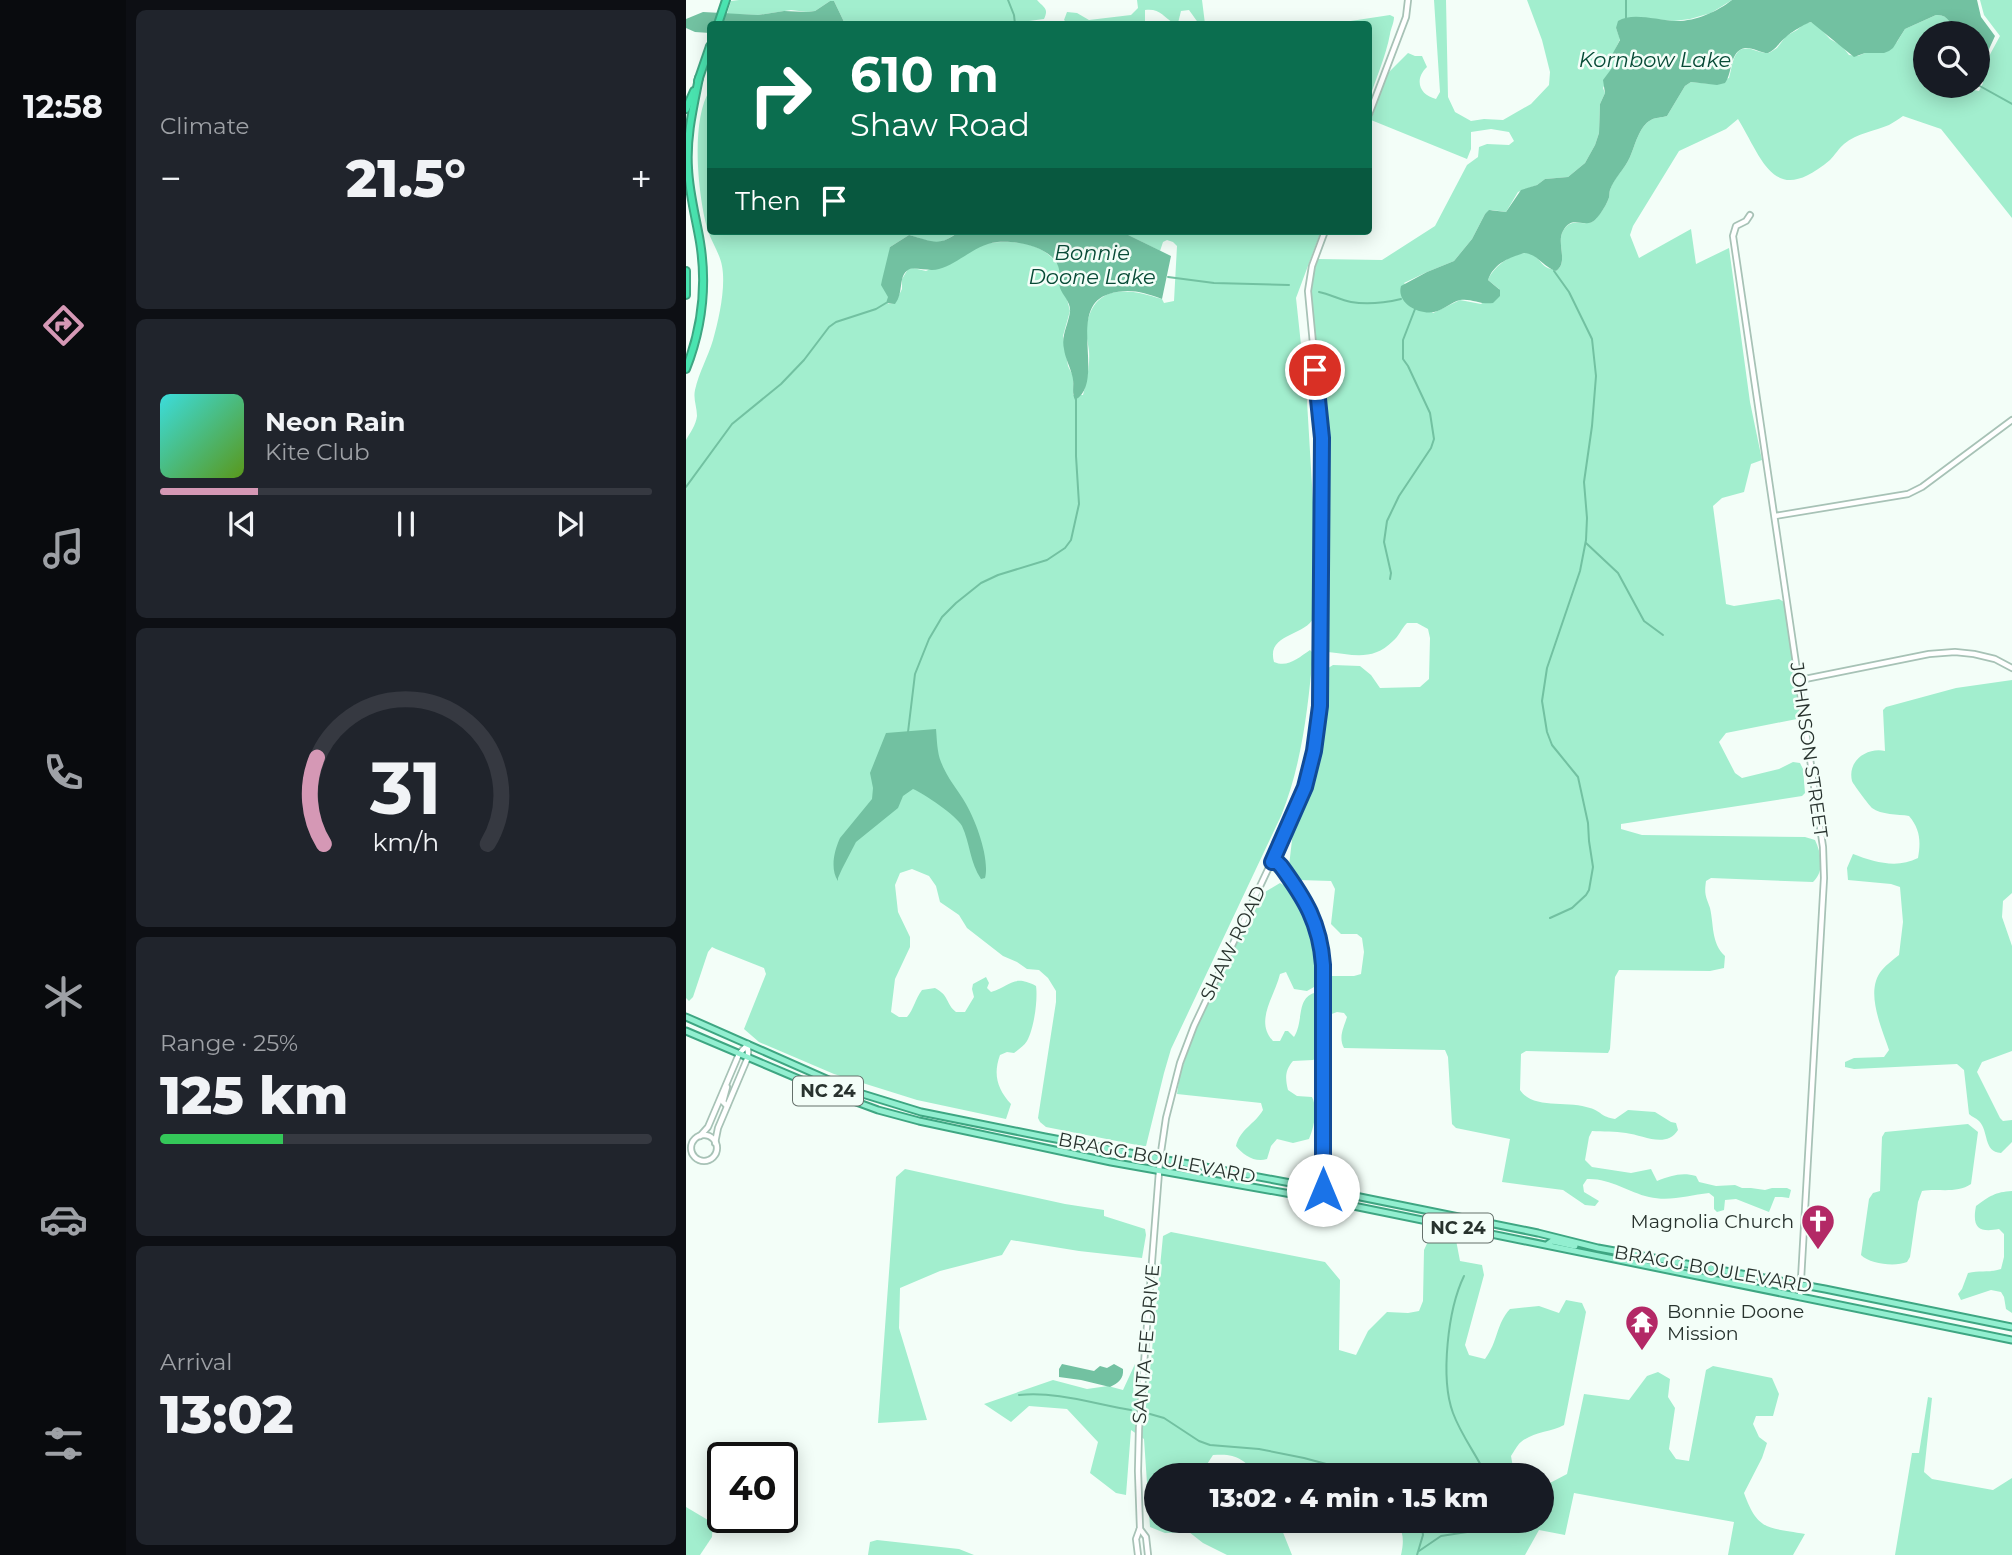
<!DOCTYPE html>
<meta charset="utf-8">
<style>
body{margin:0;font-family:Montserrat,sans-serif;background:#20242c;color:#f1f3f6;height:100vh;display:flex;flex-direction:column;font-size:26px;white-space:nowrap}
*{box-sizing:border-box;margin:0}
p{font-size:23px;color:#9ea1a6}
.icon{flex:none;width:38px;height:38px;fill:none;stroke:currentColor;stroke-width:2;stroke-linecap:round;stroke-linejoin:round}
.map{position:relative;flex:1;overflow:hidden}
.sheet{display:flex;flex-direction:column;gap:10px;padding:10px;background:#0d0f14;width:560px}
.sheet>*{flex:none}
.top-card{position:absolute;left:21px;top:21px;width:665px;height:214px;border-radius:7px;box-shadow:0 4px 18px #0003;background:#0b6e4f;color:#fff;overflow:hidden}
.buttons{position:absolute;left:1227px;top:21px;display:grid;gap:14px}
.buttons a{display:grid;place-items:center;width:77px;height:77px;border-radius:50%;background:#171b24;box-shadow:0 4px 18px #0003;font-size:35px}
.speed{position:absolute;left:21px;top:1442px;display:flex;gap:14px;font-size:35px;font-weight:700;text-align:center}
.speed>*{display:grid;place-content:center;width:91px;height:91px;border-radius:50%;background:#171b24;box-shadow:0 4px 18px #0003;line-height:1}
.speed .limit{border:4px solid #111;border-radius:10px;background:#fff;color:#111}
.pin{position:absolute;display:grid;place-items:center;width:60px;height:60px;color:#fff;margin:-30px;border:4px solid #fff;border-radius:50%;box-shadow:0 2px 7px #0007}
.me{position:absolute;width:77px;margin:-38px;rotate:0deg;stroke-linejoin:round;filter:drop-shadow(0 0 5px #0008)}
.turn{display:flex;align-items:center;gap:24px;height:147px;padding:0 28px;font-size:32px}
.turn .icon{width:91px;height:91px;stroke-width:2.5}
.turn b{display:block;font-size:49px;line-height:60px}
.then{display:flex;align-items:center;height:66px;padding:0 28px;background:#0003;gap:14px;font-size:26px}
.big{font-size:52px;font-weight:800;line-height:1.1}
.sheet .widget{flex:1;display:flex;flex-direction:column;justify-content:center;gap:10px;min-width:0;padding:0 24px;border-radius:10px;background:#20242c}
.sheet .dial{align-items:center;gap:0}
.dial svg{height:182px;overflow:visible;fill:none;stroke:#363941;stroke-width:7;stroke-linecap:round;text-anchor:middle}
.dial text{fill:#f1f3f6;stroke:none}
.song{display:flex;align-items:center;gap:21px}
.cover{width:84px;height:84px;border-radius:10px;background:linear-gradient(135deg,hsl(180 70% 55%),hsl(90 70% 35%))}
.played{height:7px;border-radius:4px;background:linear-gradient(90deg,#d598b5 20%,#363941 20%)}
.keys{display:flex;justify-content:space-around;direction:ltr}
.heat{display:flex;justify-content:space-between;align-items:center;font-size:38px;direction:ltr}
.charge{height:10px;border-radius:5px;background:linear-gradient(90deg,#34c759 25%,#363941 0)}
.trip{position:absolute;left:458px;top:1463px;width:410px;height:70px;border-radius:35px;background:#171b24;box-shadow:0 4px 18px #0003;font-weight:800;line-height:70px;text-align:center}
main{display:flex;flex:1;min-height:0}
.tab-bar{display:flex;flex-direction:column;width:126px;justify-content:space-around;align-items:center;background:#090b0e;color:#9ea1a6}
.tab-bar .icon{width:49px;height:49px}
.tab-bar .selected{color:#d598b5}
.tab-bar b{font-size:32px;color:#f1f3f6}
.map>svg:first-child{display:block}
</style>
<main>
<nav class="tab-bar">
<b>12:58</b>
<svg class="icon selected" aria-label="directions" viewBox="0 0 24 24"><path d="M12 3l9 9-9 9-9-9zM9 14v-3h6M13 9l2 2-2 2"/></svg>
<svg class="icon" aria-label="music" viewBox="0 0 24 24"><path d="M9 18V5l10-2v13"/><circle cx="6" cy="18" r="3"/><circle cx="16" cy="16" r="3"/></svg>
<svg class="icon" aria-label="phone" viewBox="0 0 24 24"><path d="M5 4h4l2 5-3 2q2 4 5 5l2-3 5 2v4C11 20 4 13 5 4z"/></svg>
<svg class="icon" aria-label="climate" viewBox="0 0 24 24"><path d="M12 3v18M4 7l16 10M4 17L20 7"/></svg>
<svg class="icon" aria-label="car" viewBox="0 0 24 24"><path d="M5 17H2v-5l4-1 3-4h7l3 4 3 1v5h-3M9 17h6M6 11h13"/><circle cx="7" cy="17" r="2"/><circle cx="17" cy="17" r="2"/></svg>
<svg class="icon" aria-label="filters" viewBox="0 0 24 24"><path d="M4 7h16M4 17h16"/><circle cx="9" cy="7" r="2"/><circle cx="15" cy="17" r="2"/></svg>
</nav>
<section class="sheet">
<div class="widget"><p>Climate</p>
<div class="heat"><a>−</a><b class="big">21.5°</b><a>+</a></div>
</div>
<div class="widget">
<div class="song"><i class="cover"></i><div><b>Neon Rain</b><p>Kite Club</p></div></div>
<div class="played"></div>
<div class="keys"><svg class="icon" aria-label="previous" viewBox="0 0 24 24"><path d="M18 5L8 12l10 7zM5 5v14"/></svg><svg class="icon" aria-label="pause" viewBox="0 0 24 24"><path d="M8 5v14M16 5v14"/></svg><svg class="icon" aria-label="next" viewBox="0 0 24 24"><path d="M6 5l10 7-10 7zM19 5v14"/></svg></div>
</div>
<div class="widget dial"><svg viewBox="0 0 100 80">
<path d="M14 69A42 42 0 1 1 86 69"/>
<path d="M14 69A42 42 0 0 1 11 31" stroke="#d598b5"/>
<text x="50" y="56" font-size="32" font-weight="700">31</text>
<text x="50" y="72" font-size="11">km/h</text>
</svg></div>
<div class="widget"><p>Range · 25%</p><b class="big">125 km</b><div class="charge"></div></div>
<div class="widget"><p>Arrival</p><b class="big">13:02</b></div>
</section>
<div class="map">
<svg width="1326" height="1555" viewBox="0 0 1326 1555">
<rect width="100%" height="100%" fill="#f3fef8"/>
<g fill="#a2eece">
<path d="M53 0H351C358 8 363 8 358 19L321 24H159L148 1H144L129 11 121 12 105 10 72 15 41 14 45 1Z"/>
<path d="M451 0H516L519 24H513L503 10 495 11 492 23H488C477 17 474 8 459 10V24L381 23 378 20 381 12 391 13 403 20 445 15 452 8Z"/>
<path d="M748 0H760L762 97 769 112 785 121 798 119 817 120 845 104 863 85 864 72 856 40 841 0H1046L1025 13 1004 19 988 21 950 17 930 28 934 39C930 49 926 53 929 64L917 88 919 93 914 104 913 133 909 145 899 163 882 177 859 179 851 185 832 192 820 212 806 210 799 214 786 239 768 261 741 272 718 283 747 313 774 300 795 304 813 289 802 280C807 266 833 247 847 255 853 258 855 264 860 267 863 269 867 269 870 271 883 262 870 243 877 231 885 217 895 226 906 222 911 219 920 206 922 200 924 197 923 193 924 190 928 177 939 169 944 157 949 146 953 126 965 120 969 117 976 118 981 116L999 86 1005 82 1026 84 1043 78C1047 66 1046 45 1065 49 1071 51 1076 53 1083 53L1091 48 1100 36 1111 30 1118 24 1125 22 1130 24 1144 39 1156 46 1163 55 1172 56 1179 53H1193L1211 42 1219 29 1250 15C1262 14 1266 24 1270 33H1239V86H1281L1283 89 1293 91 1297 83 1295 71 1314 36 1298 15 1294 0H1326V218L1255 129 1217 116C1213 119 1208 122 1203 125 1189 131 1171 133 1158 144 1153 148 1149 155 1144 160 1088 207 1078 162 1052 119L1040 129 993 151 947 226 944 235 953 258 1005 229 1010 264 1043 248 1064 402 1076 460 1065 464 1058 492 1036 498 1027 506 1040 604 1048 606 1093 599 1098 602 1116 718 1040 733 1033 742 1049 773 1056 778 1093 769 1107 762 1114 763 1117 769 1119 793 1116 796 935 824V829L956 835 1119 837 1129 840C1135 853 1139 871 1127 882L1025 878 1020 881C1018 895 1020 896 1024 908 1028 925 1025 943 1039 956L1038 968 1024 971 933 970 929 977 924 1049 922 1053 840 1051 835 1054 834 1090C847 1110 883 1100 904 1108 915 1111 915 1117 929 1119L942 1110 969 1112 985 1122 990 1123 992 1130C980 1149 957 1135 940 1133 929 1131 917 1132 906 1131L903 1137 899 1160 906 1167 945 1173 965 1169 971 1181C985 1176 995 1172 1010 1176L1013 1182 1030 1186 1049 1185 1056 1188H1065L1079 1190 1086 1188H1101L1105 1190 1103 1198 1096 1197H1089L1083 1212 1050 1199 1039 1200 1038 1210 1031 1212 1028 1209V1197L1023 1193C1003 1195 984 1202 963 1197 942 1192 924 1178 901 1179L897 1185 898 1192 913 1201 909 1206 899 1205 877 1190 816 1182 824 1139 770 1128 766 1124 762 1057 759 1050 658 1048C652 1037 658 1027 661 1017L658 1013 651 1012 643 1015 641 1010V980L645 976H668L675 974 678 952 676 938 671 934H655L645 924 649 889 645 881 613 880 605 876 603 866 607 831 622 796 635 729 641 715 639 670 647 665 674 666 685 675 694 688 734 687 743 679 744 638 742 629 731 623H721C715 629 713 636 707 641 687 661 668 655 642 652L639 645V436L625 296 628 272 632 259 696 260 749 226 781 165 792 157 793 147 801 144 823 145 828 141 823 132 805 129 785 132V149L781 159 685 120 701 74 722 53 729 56H736L741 67C728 79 733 95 750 99L754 92Z"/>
<path d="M704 15 708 17C708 23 705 28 704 34 700 56 690 78 683 100L682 24H645Z"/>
<path d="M24 90V231H274C249 249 249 242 223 235L204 247 202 300V304L209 303 216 289V279L222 269 227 268 240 271 299 244C325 239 358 241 373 267L384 311 377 336 382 366 387 376V395H397C401 381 404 365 403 351 402 342 399 333 401 324 409 282 445 289 476 299L478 303 488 301 491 246 487 242 481 240 477 242 474 251 434 231H635L610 298 621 401 628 519V617C619 637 580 633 588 662 602 668 612 658 624 650L627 653C622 708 616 764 595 816L485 1049 478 1073 460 1146H456L360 1127 354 1122 352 1118 370 1002V991L362 978 353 970 341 969 331 962 317 956 281 928 273 915 254 902 250 886 243 876 226 869 214 873 209 885 212 912 224 937V947L209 979 205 1012 213 1017H221C228 1009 229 999 236 990L249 988C264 996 259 1003 270 1012H279L288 997 286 989 287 984 300 977 303 983 301 988 305 992C325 986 327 974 350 986 352 999 348 1029 341 1041 338 1046 333 1049 328 1053L321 1052 314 1055C307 1074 311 1089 325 1104L320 1119 231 1100 148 1074 73 1042 58 1029 80 974 78 968 30 949 26 947 22 952 7 997 3 1001 0 998V440C4 433 10 425 11 416 11 407 7 399 9 390 13 372 22 357 27 340 33 319 40 287 36 266 34 254 26 243 22 231 12 198 4 120 24 90Z"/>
<path d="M1326 680V893L1317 901 1316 917 1326 946V1051L1296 1062 1291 1072 1314 1118 1317 1121 1326 1120V1142L1315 1153C1297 1152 1303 1131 1293 1121 1290 1118 1286 1117 1283 1114L1278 1070 1271 1064 1168 1069 1159 1067V1062L1168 1058 1198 1057 1203 1050C1196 1028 1178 991 1196 970 1201 964 1207 960 1213 955L1217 922 1214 887 1205 884 1162 880 1161 868 1167 854C1188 862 1211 869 1232 858 1235 841 1234 829 1223 816 1212 814 1195 815 1186 808 1183 805 1167 784 1166 781 1161 760 1182 747 1199 751L1197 710 1200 707 1270 688Z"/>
<path d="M594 883C630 900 634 953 628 987L621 991 608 989 600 972 594 974C589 996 568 1021 587 1041H594L599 1031H602L608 1037C618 1021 610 999 628 993L631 1000 633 1057 627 1060 607 1061C599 1070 599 1078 602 1090L611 1096 626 1097C632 1109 628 1128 623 1139L607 1143 591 1139 585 1146 581 1159C569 1163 557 1155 550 1146 554 1129 569 1124 577 1110L575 1103 491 1094 494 1074 510 1029 574 895Z"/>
<path d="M1282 1124 1292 1132 1285 1184C1271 1194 1252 1188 1236 1191L1232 1202 1224 1257 1221 1262C1209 1267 1184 1264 1175 1255L1183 1199 1187 1193 1194 1191 1196 1137 1199 1132Z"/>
<path d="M219 1169 379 1204 418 1210V1216L459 1229 460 1235 456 1258 393 1251 325 1240 316 1255 254 1271 214 1288 213 1328 241 1420 192 1423 210 1177Z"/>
<path d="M1326 1191V1313L1320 1309 1318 1297 1315 1292 1305 1290 1275 1300 1272 1294 1276 1289 1282 1273C1294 1270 1303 1273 1315 1269L1318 1257V1234L1313 1229C1292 1233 1286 1227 1290 1206 1304 1196 1309 1192 1326 1191Z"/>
<path d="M485 1232 639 1262 654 1280 653 1350 670 1355 682 1331 701 1312 722 1313 733 1311 737 1301 738 1250 745 1235 770 1240 774 1261 796 1265 798 1275 779 1345 783 1355 799 1359C812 1342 810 1324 824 1309L853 1306 873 1313 880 1300 896 1303 900 1312 878 1425C865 1432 847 1432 835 1442 831 1445 828 1452 825 1456L828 1473 832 1475H573C556 1459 551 1453 527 1455L514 1475H471V1521H505L514 1528 594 1525 606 1555H541L517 1543 503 1532 479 1533 464 1527 458 1439 445 1430 440 1495 430 1493 404 1473 412 1442 381 1409 343 1406 325 1422 298 1404 367 1380 401 1389 422 1386 437 1390 449 1364 447 1395 461 1402 477 1236Z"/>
<path d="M1027 1366 1086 1378 1093 1394 1087 1416H1070L1067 1424 1073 1437 1081 1443 1076 1458 1058 1493C1072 1532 1082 1527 1119 1534L1107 1555H1042L1048 1522 888 1493 879 1535 853 1530 839 1555H715C718 1542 718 1532 710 1521H856V1483L862 1484 881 1474 898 1394 943 1400 961 1376 972 1372 984 1379 982 1397 989 1408 983 1449 990 1459 1003 1461 1020 1370Z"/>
<path d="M1242 1397 1246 1398 1238 1472 1246 1479 1307 1490 1326 1478V1555H1209L1226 1453H1233Z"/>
<path d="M0 1507 27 1523 26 1537 14 1555H0Z"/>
<path d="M191 1540 273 1549 288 1555H182L184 1542Z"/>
</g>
<g fill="#72c1a1">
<path d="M1046 0H1291L1295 17 1309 36 1293 71 1294 84 1290 89 1283 86H1292V33H1270C1265 24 1262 14 1250 15L1219 29 1207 48 1203 51 1198 53H1179L1168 57 1125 22C1120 23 1104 33 1100 37 1093 42 1091 49 1082 53 1075 53 1066 47 1059 48 1043 51 1047 73 1039 83L1031 85 1005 82 999 86 981 116C976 118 969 117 965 120 953 126 949 146 944 157 939 169 928 178 924 190 923 193 924 197 922 200 920 206 911 220 906 222 895 227 886 215 877 231 870 243 883 262 870 271 857 267 852 254 838 253 823 258 808 263 802 280L814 290V296L807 303C795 305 785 298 774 300 765 302 758 310 748 312 733 315 710 303 715 286L741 272 768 261 786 239 799 214 803 210 820 212 835 190 851 185 859 179 882 177 899 163 909 145 913 133 914 104 919 93 917 80 929 64 927 53 934 40 930 28 932 21C946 12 971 20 988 21 1008 22 1031 12 1046 0Z"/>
<path d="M144 1H148L159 24H24V33L9 32 0 28V19L17 12 72 15 98 11 121 12 129 11Z"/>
<path d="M274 231H434L485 256 476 299C457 292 442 288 423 294 379 307 421 382 389 400 385 392 389 384 386 375 384 366 379 358 378 349 375 336 382 325 384 312 385 302 377 296 374 288 372 281 375 273 372 266 364 246 329 240 311 242 288 245 274 263 253 269 243 272 227 266 222 270 212 276 218 293 209 304L200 303 202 297 195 285 196 280 204 247 223 235C247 241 252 248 274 231Z"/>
<path d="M250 729C251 740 251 752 255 762 261 778 272 790 280 804 290 821 304 859 299 878L295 879C284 863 284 843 276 826 270 815 238 794 227 789L217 796 212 808 170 842 156 869 152 878V881C144 869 148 851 154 838L186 799 187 788 184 773 200 733Z"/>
<path d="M376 1364 408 1371 414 1366 421 1368 428 1364 437 1369C438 1379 432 1383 424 1387L395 1380 373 1377V1369Z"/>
</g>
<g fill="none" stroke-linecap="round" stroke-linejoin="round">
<g stroke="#72c1a1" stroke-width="2">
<path d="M322 0 328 15 329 24"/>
<path d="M940 0V19"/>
<path d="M1292 85 1326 104"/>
<path d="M482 277 528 283 603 285"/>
<path d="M633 292C644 294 654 300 665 302 682 305 698 303 715 299"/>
<path d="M0 487 46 424 95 384 118 360 143 327 150 322 190 309 200 303"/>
<path d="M900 543 932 573 958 621 977 635"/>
<path d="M704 579 705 573 698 542 701 521 713 496 745 448 748 439 744 413 722 366 717 359V340L729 309"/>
<path d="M222 732 229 674 243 639 256 617 270 603 295 583 312 575 361 560 379 548 385 540 393 504 390 456V399"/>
<path d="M864 918 886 908 900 895 903 890 907 867 903 841 902 823 892 777 866 745 861 732 856 701 861 668 894 571 900 540 901 518 898 482 906 426 910 376 906 339 883 292 868 271"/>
<path d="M778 1276C762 1309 754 1378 767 1413 775 1435 790 1454 800 1475"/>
<path d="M333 1395C370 1391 409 1404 445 1410"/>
<path d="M464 1414 478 1418 513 1441 524 1445 573 1449 618 1458 681 1475"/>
<path d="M733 1551 755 1536 781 1532 806 1521"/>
<path d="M731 1555 737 1535 735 1521"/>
</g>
<g stroke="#a7c2b6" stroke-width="8">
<g id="secondary">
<path d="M682 117 720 17 722 0"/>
<path d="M1064 215 1060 221 1050 226 1047 236 1137 847 1138 878 1114 1297"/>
<path d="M1089 516 1222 494 1236 487 1326 420"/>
<path d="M1114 680 1243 654 1269 652 1288 654 1309 659 1326 668"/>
<path d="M586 862H591L595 866C617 897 635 926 637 965V1190"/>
<path d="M586 862 588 867 603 880"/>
<path d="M41 1106 37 1102 41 1087"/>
<circle cx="18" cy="1148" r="13"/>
<path d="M14 1136 22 1127 53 1054 62 1044"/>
<path d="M29 1143 32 1128 62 1057V1045"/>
<path d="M454 1529 460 1537 462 1555"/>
<path d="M452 1555 450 1539 454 1528 452 1471 453 1428 474 1159 480 1118 494 1063 508 1026 610 810 628 752 635 693 636 438 622 291 626 266 639 231"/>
</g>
</g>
<g stroke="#3ea682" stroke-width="9">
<g id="primary">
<path d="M0 1017 170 1092 235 1112 359 1137 610 1184 852 1233 912 1248 1139 1289 1326 1327"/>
<path d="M0 1031 146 1093 192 1110 233 1121 425 1162 633 1199 1326 1340"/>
<path d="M862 1244 866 1241 889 1246"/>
</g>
</g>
<g stroke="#3ea682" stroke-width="10">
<g id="highway">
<path d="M32 24 40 0"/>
<path d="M12 81 24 46"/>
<path d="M0 109 8 91"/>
<path d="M0 271V295"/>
<path d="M0 369C16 328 21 285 14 242 10 218 3 193 2 168 0 137 7 108 13 78"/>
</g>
</g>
<use href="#secondary" stroke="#fff" stroke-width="4.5"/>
<use href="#primary" stroke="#92efd0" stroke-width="5"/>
<use href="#highway" stroke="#4ae4b0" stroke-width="6"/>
</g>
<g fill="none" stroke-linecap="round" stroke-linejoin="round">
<g stroke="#114b97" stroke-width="18">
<path id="route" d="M629 370 636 438 634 706 628 751 619 787 586 862H591L595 866C619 899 634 923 637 965V1190"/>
</g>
<use href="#route" stroke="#1a73e8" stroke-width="12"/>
</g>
<defs>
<g id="church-pin" transform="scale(1.75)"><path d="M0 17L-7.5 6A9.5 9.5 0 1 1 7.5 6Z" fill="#b32966" stroke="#f3fef8"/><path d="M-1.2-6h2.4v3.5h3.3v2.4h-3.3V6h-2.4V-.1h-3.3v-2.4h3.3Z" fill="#fff"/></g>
<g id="temple-pin" transform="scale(1.75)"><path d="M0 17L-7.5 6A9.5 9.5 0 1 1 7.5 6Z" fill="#b32966" stroke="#f3fef8"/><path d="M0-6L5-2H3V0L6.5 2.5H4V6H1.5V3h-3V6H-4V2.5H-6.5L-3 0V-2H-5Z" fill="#fff"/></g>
</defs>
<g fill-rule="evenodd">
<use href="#church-pin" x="1132" y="1221"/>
<use href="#temple-pin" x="956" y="1322"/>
</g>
<g text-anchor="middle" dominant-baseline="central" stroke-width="5" stroke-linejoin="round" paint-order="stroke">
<g fill="#f3fef8" stroke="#65706b" stroke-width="2">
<rect x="107" y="1076.5" width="70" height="29" rx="5"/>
<rect x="737" y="1213.5" width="70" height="29" rx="5"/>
</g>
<g font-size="18" font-weight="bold" fill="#28332e">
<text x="142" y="1091">NC 24</text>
<text x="772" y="1228">NC 24</text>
</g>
<g font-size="19" fill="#28332e" stroke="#f3fef8">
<text transform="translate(1123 750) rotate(82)">JOHNSON STREET</text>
<text transform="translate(547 943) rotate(-64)">SHAW ROAD</text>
<text transform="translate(471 1158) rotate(11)">BRAGG BOULEVARD</text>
<text transform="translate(1027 1269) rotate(10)">BRAGG BOULEVARD</text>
<text transform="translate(460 1344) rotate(-85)">SANTA FE DRIVE</text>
</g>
<g font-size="19" fill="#28332e" stroke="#f3fef8" text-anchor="end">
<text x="1108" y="1221">Magnolia Church</text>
<text x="981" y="1311" text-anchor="start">Bonnie Doone<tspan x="981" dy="22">Mission</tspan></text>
</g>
<g font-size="21" font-style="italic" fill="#084b37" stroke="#f3fef8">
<text x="969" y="59">Kornbow Lake</text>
<text x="406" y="252">Bonnie<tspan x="406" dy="24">Doone Lake</tspan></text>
</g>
</g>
</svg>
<div class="buttons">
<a><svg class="icon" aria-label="search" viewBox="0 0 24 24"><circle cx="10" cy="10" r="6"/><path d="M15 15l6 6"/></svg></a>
</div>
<div class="speed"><div class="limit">40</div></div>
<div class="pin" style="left:629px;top:370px;background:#d93025"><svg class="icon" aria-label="arrive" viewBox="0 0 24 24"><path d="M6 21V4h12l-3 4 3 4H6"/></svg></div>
<svg class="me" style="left:637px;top:1190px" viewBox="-20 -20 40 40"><circle r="19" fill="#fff"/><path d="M0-13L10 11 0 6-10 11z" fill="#1a73e8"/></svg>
<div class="trip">13:02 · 4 min · 1.5 km</div>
<div class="top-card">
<div class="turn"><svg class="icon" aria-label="right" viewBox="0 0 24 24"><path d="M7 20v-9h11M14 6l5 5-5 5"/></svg><div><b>610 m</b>Shaw Road</div></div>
<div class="then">Then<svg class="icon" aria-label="arrive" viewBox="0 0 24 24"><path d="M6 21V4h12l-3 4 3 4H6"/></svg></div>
</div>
</div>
</main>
